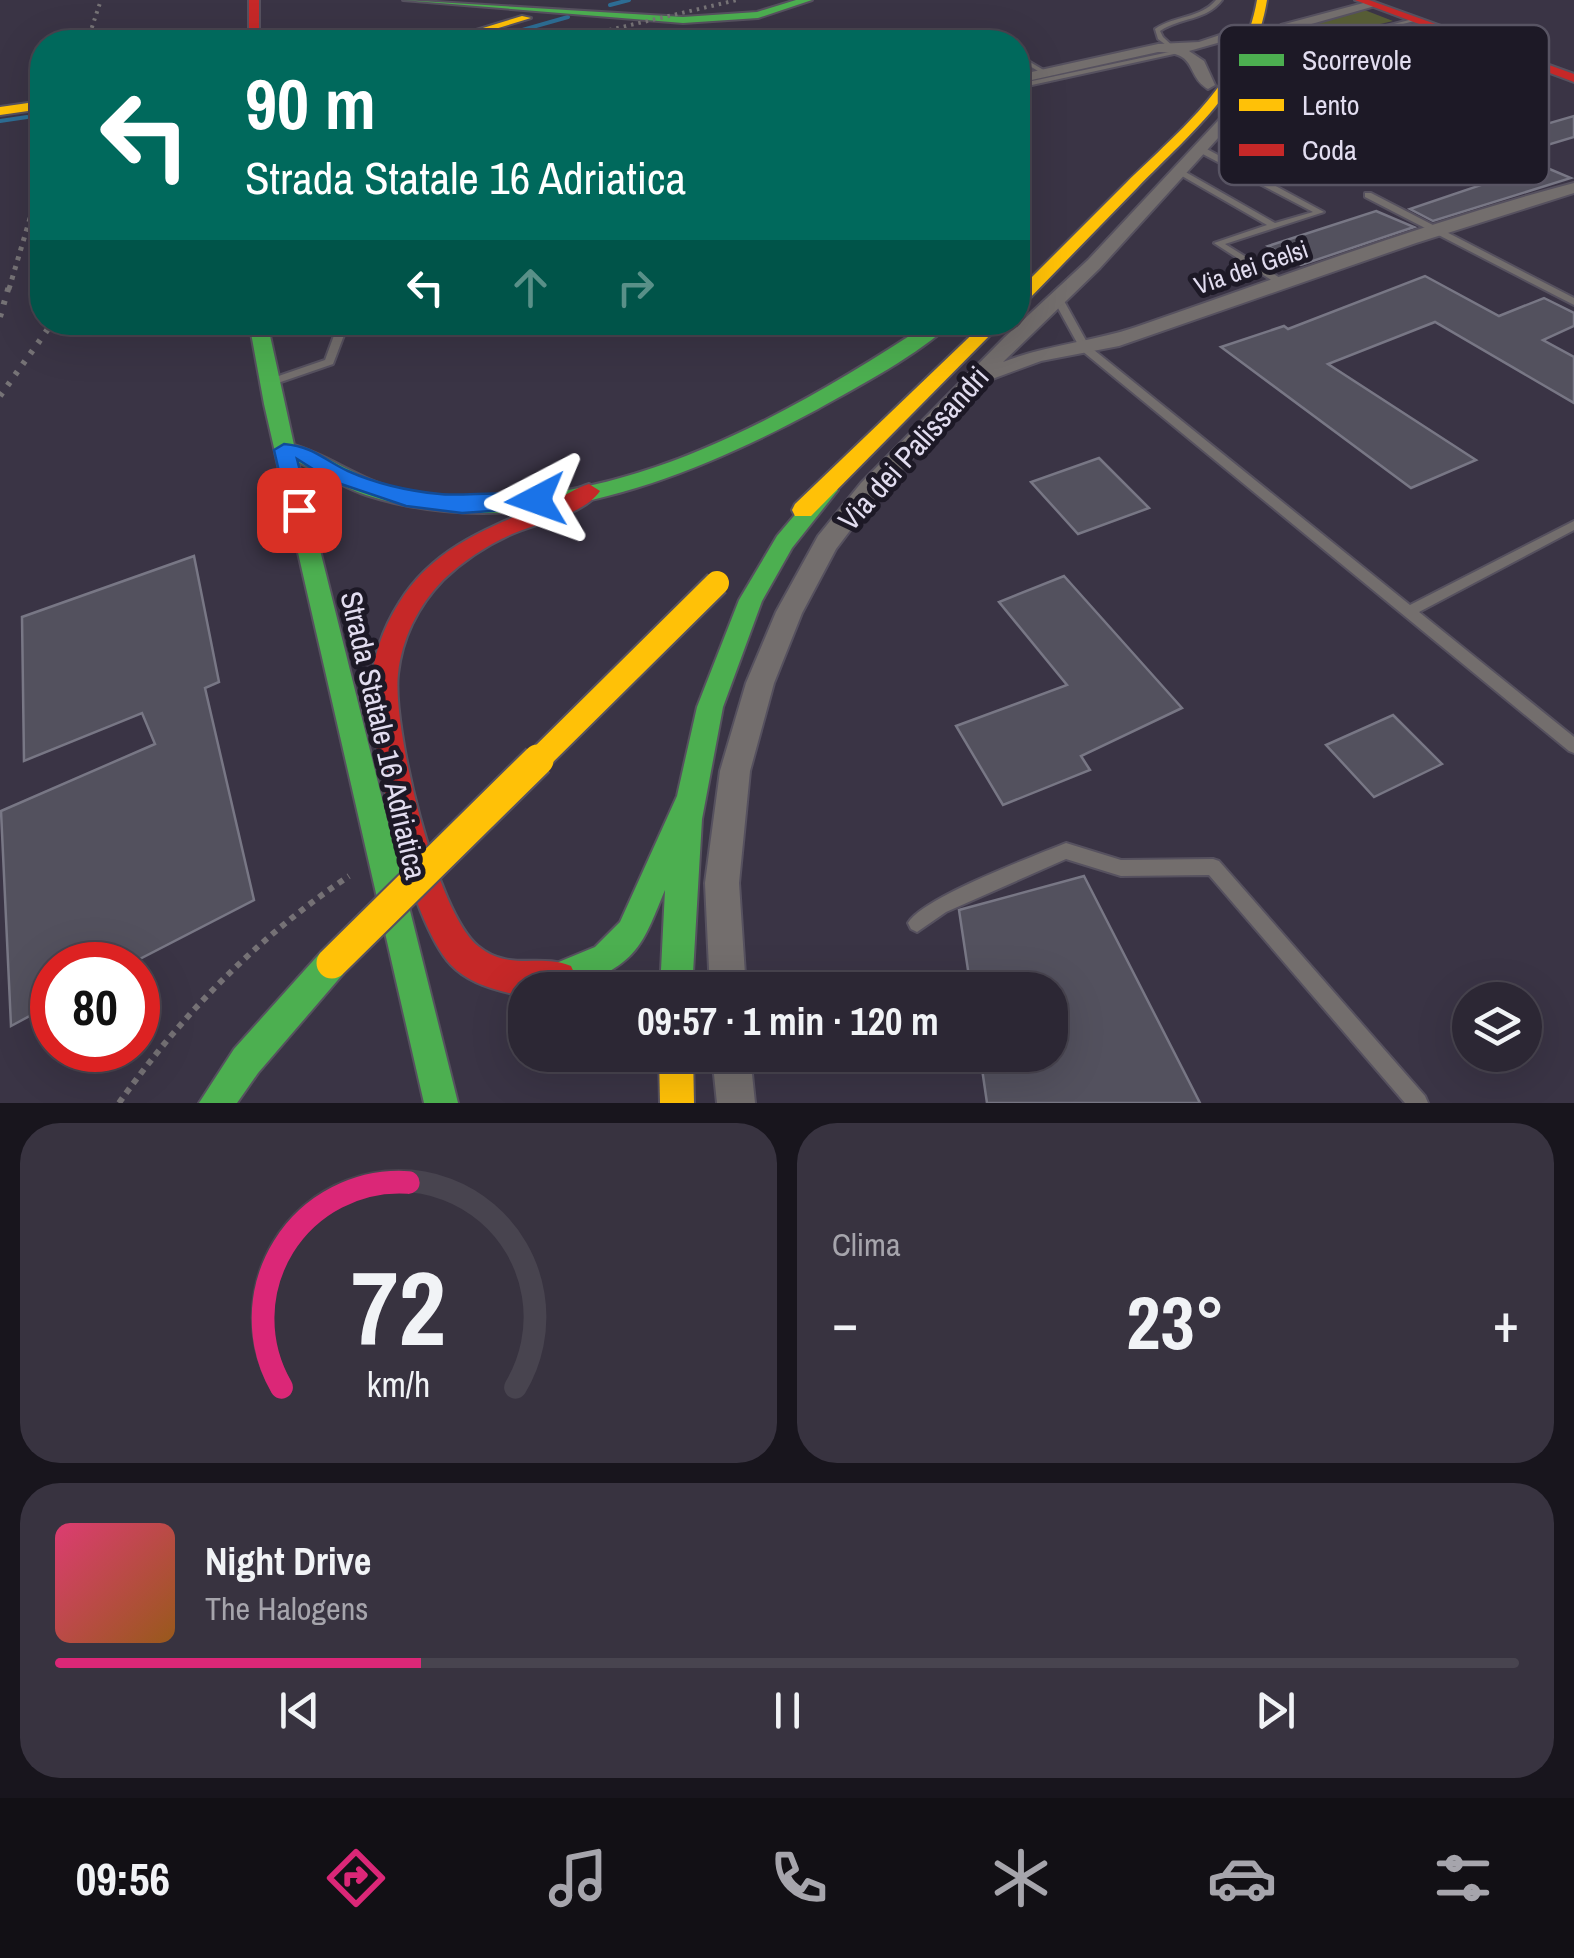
<!DOCTYPE html>
<html lang="it">
<meta charset="utf-8">
<style>
body{margin:0;font-family:"Archivo Narrow",sans-serif;background:#383340;color:#f1f3f6;height:100vh;display:flex;flex-direction:column;font-size:38px;white-space:nowrap}
*{box-sizing:border-box;margin:0}
p{font-size:32px;color:#a6a5ac}
.icon{flex:none;width:55px;height:55px;fill:none;stroke:currentColor;stroke-width:2;stroke-linecap:round;stroke-linejoin:round}
.map{position:relative;height:1103px;overflow:hidden}
.panel{display:flex;flex-direction:column;gap:20px;padding:20px;background:#18151d;flex:1}
.panel>*{flex:none}
.banner{position:absolute;left:30px;top:30px;width:1000px;height:305px;border-radius:40px;box-shadow:0 10px 40px #0002,0 0 0 2px #48444f;background:#00695c;color:#fff;overflow:hidden}
.buttons{position:absolute;left:1452px;top:982px;display:grid;gap:20px}
.buttons a{display:grid;place-items:center;width:90px;height:90px;border-radius:50%;background:#2c2734;box-shadow:0 10px 40px #0002,0 0 0 2px #48444f;font-size:50px}
.speed{position:absolute;left:30px;top:942px;display:flex;gap:20px;font-size:50px;font-weight:700;text-align:center}
.speed>*{display:grid;place-content:center;width:130px;height:130px;border-radius:50%;background:#2c2734;box-shadow:0 10px 40px #0002,0 0 0 2px #48444f;line-height:1}
.speed .limit{border:15px solid #d22;background:#fff;color:#111}
.pin{position:absolute;display:grid;place-items:center;width:85px;height:85px;color:#fff;margin:-42px;border-radius:20px;box-shadow:0 5px 15px #0006}
.me{position:absolute;width:110px;margin:-55px;rotate:266deg;stroke-linejoin:round;filter:drop-shadow(0 0 8px #0008)}
.turn{display:flex;align-items:center;gap:35px;height:210px;padding:0 50px;font-size:45px}
.turn .icon{width:130px;height:130px;stroke-width:2.5}
.turn b{display:block;font-size:70px;line-height:85px}
.lanes{display:flex;align-items:center;height:95px;padding:0 50px;background:#0003;justify-content:center;gap:50px;direction:ltr}
.lanes .off{opacity:.35}
.big{font-size:75px;font-weight:800;line-height:1.1}
.panel .widget{flex:1;display:flex;flex-direction:column;justify-content:center;gap:15px;min-width:0;padding:0 35px;border-radius:40px;background:#383340}
.panel .dial{align-items:center;gap:0}
.dial svg{height:260px;overflow:visible;fill:none;stroke:#48444f;stroke-width:7;stroke-linecap:round;text-anchor:middle}
.dial text{fill:#f1f3f6;stroke:none}
.song{display:flex;align-items:center;gap:30px}
.cover{width:120px;height:120px;border-radius:15px;background:linear-gradient(135deg,hsl(340 70% 55%),hsl(30 70% 35%))}
.played{height:10px;border-radius:5px;background:linear-gradient(90deg,#db2777 25%,#48444f 25%)}
.keys{display:flex;justify-content:space-around;direction:ltr}
.heat{display:flex;justify-content:space-between;align-items:center;font-size:55px;direction:ltr}
.panel .tiles{flex:1;display:grid;gap:20px;grid-template-columns:1fr 1fr}
.widget:last-child{grid-column:span 2}
.trip{position:absolute;left:508px;top:972px;width:560px;height:100px;border-radius:40px;background:#2c2734;box-shadow:0 10px 40px #0002,0 0 0 2px #48444f;font-weight:800;line-height:100px;text-align:center}
.tab-bar{display:flex;height:160px;justify-content:space-around;align-items:center;background:#121015;color:#a6a5ac}
.tab-bar .icon{width:70px;height:70px}
.tab-bar .selected{color:#db2777}
.tab-bar b{font-size:45px;color:#f1f3f6}
.map>svg:first-child{display:block}
</style>
<div class="map">
<svg width="1574" height="1103" viewBox="0 0 1574 1103">
<rect width="100%" height="100%" fill="#3a3445"/>
<path fill="#565c35" d="M1362 9 1393 21 1321 38 1305 45 1285 39 1292 28Z"/>
<g fill="none" stroke-linecap="round" stroke-linejoin="round">
<g stroke="#2d6d94" stroke-width="4">
<path d="M610 5 629 0"/>
<path d="M480 42 568 17"/>
<path d="M0 121 27 117"/>
</g>
</g>
<g fill="#53515e" stroke="#787785" stroke-width="2.5">
<path d="M1574 116V137L1494 161 1464 148Z"/>
<path d="M1540 165 1571 178 1433 221 1410 209Z"/>
<path d="M1376 211 1414 227 1301 265 1268 246Z"/>
<path d="M1425 276 1499 316 1544 298 1574 313V326L1543 340 1574 357V403L1435 322 1328 364 1476 460 1411 488 1221 347 1284 326 1288 329Z"/>
<path d="M1099 458 1149 508 1078 534 1031 482Z"/>
<path d="M194 556 219 682 205 688 254 900 128 965H52V1004L11 1026 1 811 155 744 142 713 24 761 22 617Z"/>
<path d="M1064 576 1182 708 1081 756 1090 770 1003 805 956 726 1067 685 999 602Z"/>
<path d="M1393 715 1442 764 1374 797 1326 745Z"/>
<path d="M1084 876 1200 1103H987L980 1055H1050V990H971L959 910Z"/>
</g>
<g fill="none" stroke-linecap="round" stroke-linejoin="round">
<g stroke="#56515f" stroke-width="4">
<g id="lane">
<path d="M1216 0H1222C1206 21 1181 17 1160 31L1163 37 1177 50H1183V52L1018 88V84L1174 51 1158 39 1155 29C1175 15 1200 19 1216 0Z"/>
<path d="M1413 19 1418 20 1325 45 1311 54 1471 117V121H1465L1307 57 1297 63 1282 86 1250 92 1247 90 1278 83 1293 61 1302 55 1276 44V42L1306 52 1321 43Z"/>
<path d="M1018 55 1047 72 1048 73 1043 74 1018 59Z"/>
<path d="M1197 147H1203L1324 212 1225 244 1285 281V285H1279L1214 243 1267 225 1175 172 1182 170 1275 223 1313 212 1197 151Z"/>
<path d="M1365 193H1371L1574 298V305L1365 197Z"/>
<path d="M1058 296 1063 299 1089 346 1410 605 1574 521V530L1419 612 1574 737V753L1569 751 1081 350 1053 299Z"/>
<path d="M339 322H349L333 364 275 384H267V380L325 360Z"/>
<path d="M1066 843 1121 860 1213 859 1219 861 1425 1096 1428 1103H1405L1209 875 1121 876 1066 859 946 912 917 932 911 929 908 923C922 898 1034 856 1066 843Z"/>
</g>
</g>
<g stroke="#56515f" stroke-width="4">
<g id="street">
<path d="M1371 1 1375 6 1290 30 1274 70 1238 116 1100 268 1003 362C1046 345 1092 342 1136 327 1281 277 1426 222 1574 183V193L1416 243 1119 346 1041 361 984 382 877 495 836 549 802 613 774 683 750 771 739 883 746 990H710L705 883 720 771 746 683 776 612 818 536 861 483 1005 337 1088 260 1228 110 1262 69 1281 25Z"/>
<path d="M1238 29 1242 36 1189 51 1204 61 1215 85 1208 89C1185 75 1199 52 1158 52L1018 83V75L1158 44 1199 42Z"/>
<path d="M712 1055H750L755 1103H717Z"/>
</g>
</g>
<g stroke="#56515f" stroke-width="4">
<g id="fast">
<path d="M403 0 683 17 757 12 796 0H812L758 18 683 23Z"/>
<path d="M249 322H267L294 445C331 456 361 481 399 489 592 529 776 423 931 322H952C922 353 857 387 818 409 683 482 521 545 366 495 342 487 321 473 298 462L458 1103H424L264 404Z"/>
<path d="M827 483 838 490 792 548 762 601 723 707 702 819 692 990H660L665 890C644 940 640 960 587 982 573 988 563 992 549 988L544 977 549 966 595 947 620 922 677 796 697 707 739 600 777 536 820 485Z"/>
<path d="M332 947 343 952 348 963 343 974 258 1073 237 1103H199L234 1049 321 952Z"/>
</g>
</g>
<g stroke="#56515f" stroke-width="4">
<g id="slow">
<path d="M1257 0H1267C1254 82 1193 131 1138 187 1100 226 1062 265 1024 304L1018 305V291C1054 255 1090 219 1126 183 1182 128 1243 81 1257 0Z"/>
<path d="M522 16 531 18 452 42H437Z"/>
<path d="M42 101V109L0 115V107Z"/>
<path d="M985 322H1003L811 516H795L792 510 795 504Z"/>
<path d="M659 1055H693L694 1103H660Z"/>
</g>
</g>
<g stroke="#56515f" stroke-width="4">
<g id="jam">
<rect x="249" y="0" width="10" height="42"/>
<path d="M1355 0H1369L1574 74V82Z"/>
<path d="M589 484 600 491C582 516 539 522 512 534 487 545 463 561 443 580 418 606 402 638 398 674 392 727 436 912 478 946 509 972 540 953 571 966L576 977 567 990H525V995H520C496 991 468 983 451 965 410 921 370 750 371 689 372 659 383 628 399 603 433 547 490 527 548 503 562 498 575 488 589 484Z"/>
</g>
</g>
<path stroke="#757175" stroke-width="6" stroke-dasharray="6 6" stroke-linecap="butt" d="M119 1103C183 1013 257 938 349 876"/>
<use href="#lane" fill="#736e6d" fill-rule="evenodd"/>
<use href="#street" fill="#736e6d" fill-rule="evenodd"/>
<use href="#fast" fill="#4caf50" fill-rule="evenodd"/>
<use href="#slow" fill="#ffc107" fill-rule="evenodd"/>
<use href="#jam" fill="#c62828" fill-rule="evenodd"/>
<g stroke="#767376" stroke-width="4" stroke-dasharray="2.5 5" stroke-linecap="butt">
<path d="M87 42 101 0"/>
<path d="M558 42 737 0"/>
</g>
<path stroke="#767376" stroke-width="5" stroke-dasharray="4 6" stroke-linecap="butt" d="M9 289 42 178"/>
<g stroke="#767376" stroke-width="6" stroke-dasharray="4 9" stroke-linecap="butt">
<path d="M0 317 9 286"/>
<path d="M0 396 53 322"/>
</g>
<g stroke="#56515f" stroke-width="28" stroke-linecap="butt">
<path id="slow-bridge-far1" d="M535 763 717 583"/>
</g>
<g stroke="#56515f" stroke-width="35" stroke-linecap="butt">
<path id="slow-bridge" d="M332 963 538 760"/>
</g>
<use href="#slow-bridge-far1" stroke="#ffc107" stroke-width="24"/>
<use href="#slow-bridge" stroke="#ffc107" stroke-width="31"/>
</g>
<path fill="#1a73e8" stroke="#114b97" stroke-width="2.5" d="M284 444C315 447 322 459 348 471 377 484 409 491 440 494 462 497 536 487 547 500L536 508 462 513 406 506 332 481 297 459 310 510 299 518 288 510 274 450Z"/>
<g text-anchor="middle" dominant-baseline="central" stroke-width="10" stroke-linejoin="round" paint-order="stroke">
<g font-size="25" fill="#e2ddf0" stroke="#1d1926">
<text transform="translate(1251 267) rotate(-19)">Via dei Gelsi</text>
</g>
<g font-size="30" fill="#e2ddf0" stroke="#1d1926">
<text transform="translate(913 448) rotate(-48)">Via dei Palissandri</text>
<text transform="translate(384 735) rotate(77)">Strada Statale 16 Adriatica</text>
</g>
</g>
<rect x="1219" y="25" width="330" height="160" rx="15" fill="#1d1926" stroke="#585463" stroke-width="2.5"/>
<rect x="1239" y="54" width="45" height="12" fill="#4caf50"/>
<rect x="1239" y="99" width="45" height="12" fill="#ffc107"/>
<rect x="1239" y="144" width="45" height="12" fill="#c62828"/>
<g font-size="28" fill="#e2ddf0">
<text x="1302" y="70">Scorrevole</text>
<text x="1302" y="115">Lento</text>
<text x="1302" y="160">Coda</text>
</g>
</svg>
<div class="buttons">
<a><svg class="icon" aria-label="layers" viewBox="0 0 24 24"><path d="M12 4l9 5-9 5-9-5zM3 14l9 5 9-5"/></svg></a>
</div>
<div class="speed"><div class="limit">80</div></div>
<div class="pin" style="left:299px;top:510px;background:#d93025"><svg class="icon" aria-label="arrive" viewBox="0 0 24 24"><path d="M6 21V4h12l-3 4 3 4H6"/></svg></div>
<svg class="me" style="left:536px;top:500px" viewBox="-20 -20 40 40"><path d="M0-17L14 15 0 8-14 15z" fill="#1a73e8" stroke="#fff" stroke-width="4"/></svg>
<div class="trip">09:57 · 1 min · 120 m</div>
<div class="banner">
<div class="turn"><svg class="icon" aria-label="left" viewBox="0 0 24 24"><path d="M17 20v-9H6M10 6l-5 5 5 5"/></svg><div><b>90 m</b>Strada Statale 16 Adriatica</div></div>
<div class="lanes"><svg class="icon" aria-label="left" viewBox="0 0 24 24"><path d="M17 20v-9H6M10 6l-5 5 5 5"/></svg><svg class="icon off" aria-label="ahead" viewBox="0 0 24 24"><path d="M12 20V5M6 11l6-6 6 6"/></svg><svg class="icon off" aria-label="right" viewBox="0 0 24 24"><path d="M7 20v-9h11M14 6l5 5-5 5"/></svg></div>
</div>
</div>
<section class="panel">
<div class="tiles">
<div class="widget dial"><svg viewBox="0 0 100 80">
<path d="M14 69A42 42 0 1 1 86 69"/>
<path d="M14 69A42 42 0 0 1 53 6" stroke="#db2777"/>
<text x="50" y="56" font-size="32" font-weight="700">72</text>
<text x="50" y="72" font-size="11">km/h</text>
</svg></div>
<div class="widget"><p>Clima</p>
<div class="heat"><a>−</a><b class="big">23°</b><a>+</a></div>
</div>
<div class="widget">
<div class="song"><i class="cover"></i><div><b>Night Drive</b><p>The Halogens</p></div></div>
<div class="played"></div>
<div class="keys"><svg class="icon" aria-label="previous" viewBox="0 0 24 24"><path d="M18 5L8 12l10 7zM5 5v14"/></svg><svg class="icon" aria-label="pause" viewBox="0 0 24 24"><path d="M8 5v14M16 5v14"/></svg><svg class="icon" aria-label="next" viewBox="0 0 24 24"><path d="M6 5l10 7-10 7zM19 5v14"/></svg></div>
</div>
</div>
</section>
<nav class="tab-bar">
<b>09:56</b>
<svg class="icon selected" aria-label="directions" viewBox="0 0 24 24"><path d="M12 3l9 9-9 9-9-9zM9 14v-3h6M13 9l2 2-2 2"/></svg>
<svg class="icon" aria-label="music" viewBox="0 0 24 24"><path d="M9 18V5l10-2v13"/><circle cx="6" cy="18" r="3"/><circle cx="16" cy="16" r="3"/></svg>
<svg class="icon" aria-label="phone" viewBox="0 0 24 24"><path d="M5 4h4l2 5-3 2q2 4 5 5l2-3 5 2v4C11 20 4 13 5 4z"/></svg>
<svg class="icon" aria-label="climate" viewBox="0 0 24 24"><path d="M12 3v18M4 7l16 10M4 17L20 7"/></svg>
<svg class="icon" aria-label="car" viewBox="0 0 24 24"><path d="M5 17H2v-5l4-1 3-4h7l3 4 3 1v5h-3M9 17h6M6 11h13"/><circle cx="7" cy="17" r="2"/><circle cx="17" cy="17" r="2"/></svg>
<svg class="icon" aria-label="filters" viewBox="0 0 24 24"><path d="M4 7h16M4 17h16"/><circle cx="9" cy="7" r="2"/><circle cx="15" cy="17" r="2"/></svg>
</nav>
